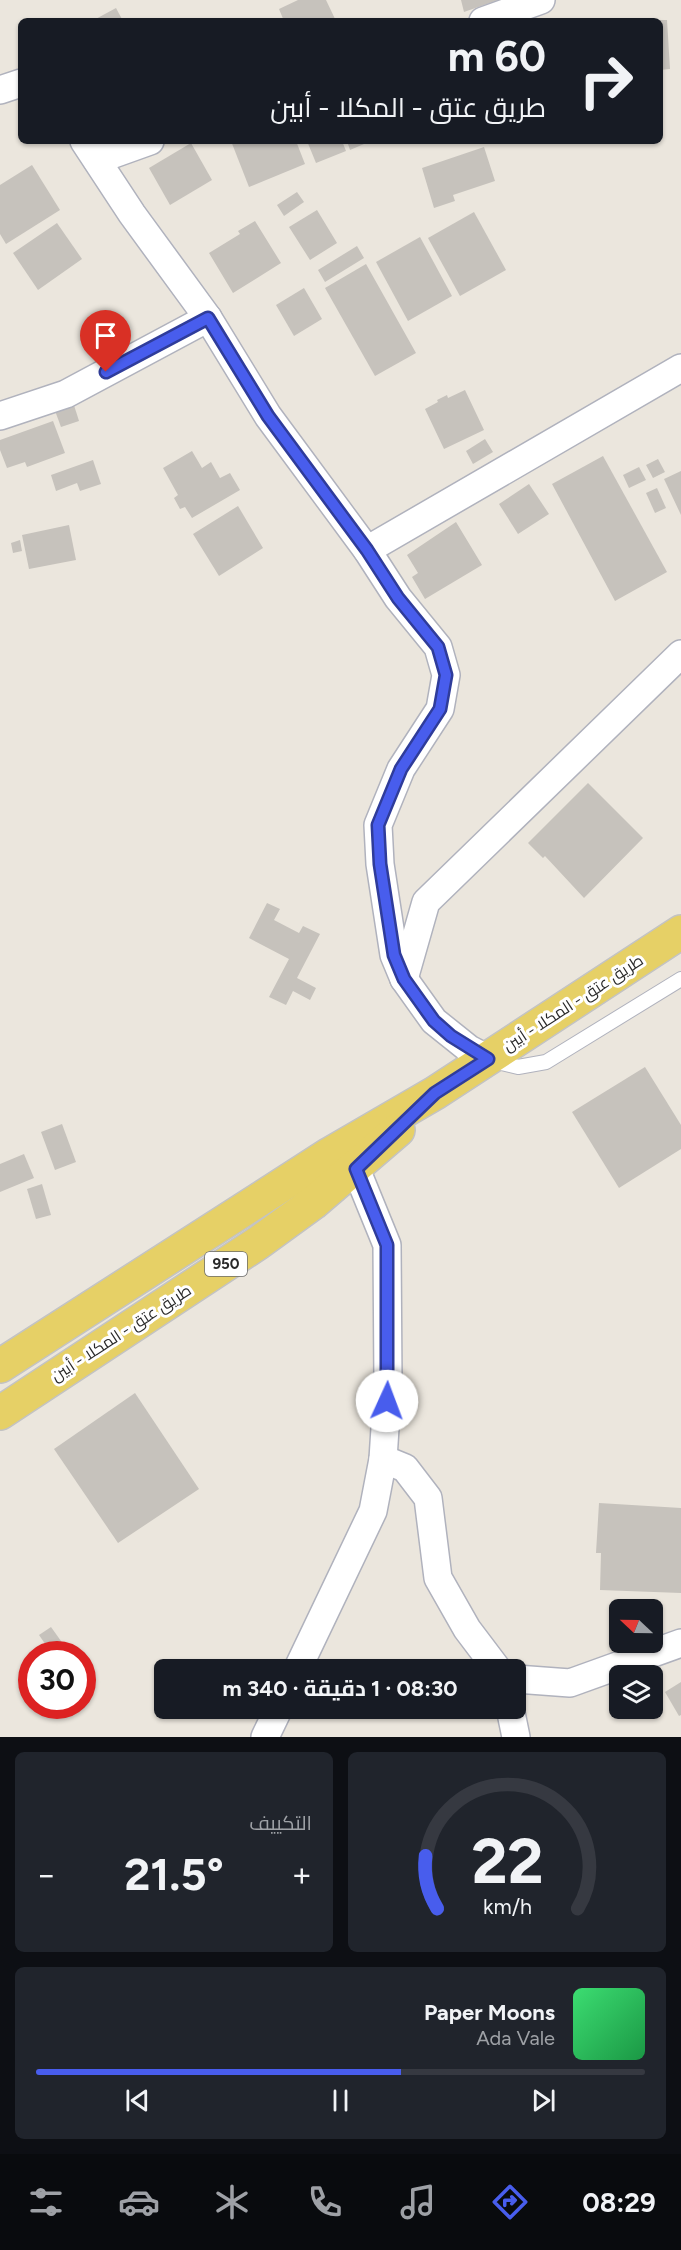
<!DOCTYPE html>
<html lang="ar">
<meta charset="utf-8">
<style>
body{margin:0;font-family:Figtree,Cairo,sans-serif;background:#20242c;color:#f1f3f6;direction:rtl;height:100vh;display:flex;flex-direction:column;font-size:22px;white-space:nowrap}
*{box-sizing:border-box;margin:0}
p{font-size:20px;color:#9ea1a6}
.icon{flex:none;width:33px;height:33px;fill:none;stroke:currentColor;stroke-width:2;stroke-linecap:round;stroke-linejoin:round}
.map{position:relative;height:1737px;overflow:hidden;direction:ltr}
.side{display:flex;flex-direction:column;gap:15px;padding:15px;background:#0d0f14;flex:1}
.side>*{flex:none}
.hud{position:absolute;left:18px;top:18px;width:645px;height:126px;border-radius:9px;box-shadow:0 2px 4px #0004;direction:rtl;background:#171b24;color:#f1f3f6;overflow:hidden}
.needle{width:39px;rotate:292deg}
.fabs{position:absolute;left:609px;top:1599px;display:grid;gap:12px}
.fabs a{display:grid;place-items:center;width:54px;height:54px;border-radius:9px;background:#171b24;box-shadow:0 2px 4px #0004;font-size:30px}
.speed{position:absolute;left:18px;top:1641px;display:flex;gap:12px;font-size:30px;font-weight:700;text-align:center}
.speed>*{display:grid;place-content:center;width:78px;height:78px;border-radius:50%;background:#171b24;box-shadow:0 2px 4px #0004;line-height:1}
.speed .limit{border:9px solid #d22;background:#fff;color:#111}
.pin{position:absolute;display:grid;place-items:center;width:51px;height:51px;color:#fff;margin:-62px -26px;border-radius:50% 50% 50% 0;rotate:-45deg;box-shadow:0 0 6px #0007}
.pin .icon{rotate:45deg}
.me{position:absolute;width:66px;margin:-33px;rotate:2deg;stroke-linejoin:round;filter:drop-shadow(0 0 4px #0008)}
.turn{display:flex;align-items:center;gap:21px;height:126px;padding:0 18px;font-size:27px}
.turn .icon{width:78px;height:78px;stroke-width:2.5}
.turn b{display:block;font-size:42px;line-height:51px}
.big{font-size:45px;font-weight:700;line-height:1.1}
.side .card{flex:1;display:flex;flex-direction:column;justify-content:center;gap:9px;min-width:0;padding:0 21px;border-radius:9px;background:#20242c}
.side .dial{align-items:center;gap:0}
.dial svg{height:156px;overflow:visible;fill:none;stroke:#363941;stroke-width:7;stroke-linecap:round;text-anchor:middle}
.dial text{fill:#f1f3f6;stroke:none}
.song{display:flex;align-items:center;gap:18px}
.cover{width:72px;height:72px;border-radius:9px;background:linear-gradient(135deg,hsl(140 70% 55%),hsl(140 70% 35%))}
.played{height:6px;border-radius:3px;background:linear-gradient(90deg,#485ded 60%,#363941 60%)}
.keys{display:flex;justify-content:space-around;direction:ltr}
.heat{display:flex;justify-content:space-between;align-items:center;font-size:33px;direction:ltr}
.side .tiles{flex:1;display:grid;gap:15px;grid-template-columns:1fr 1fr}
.card:last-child{grid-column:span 2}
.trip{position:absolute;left:154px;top:1659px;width:372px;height:60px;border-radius:9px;background:#171b24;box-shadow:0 2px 4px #0004;font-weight:700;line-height:60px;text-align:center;direction:rtl}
.dock{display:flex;height:96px;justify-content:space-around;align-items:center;background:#090b0e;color:#9ea1a6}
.dock .icon{width:42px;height:42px}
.dock .active{color:#485ded}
.dock b{font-size:27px;color:#f1f3f6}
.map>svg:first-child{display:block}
</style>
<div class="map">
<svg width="681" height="1737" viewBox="0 0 681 1737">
<rect width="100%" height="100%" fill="#ebe6dd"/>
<g fill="#c6c2bc">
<path d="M298 0H326L336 21H284L279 9Z"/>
<path d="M461 0H498L464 12Z"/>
<path d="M116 8 123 21H92Z"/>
<path d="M660 20H667L670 69 660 70Z"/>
<path d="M231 141H296L305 164 249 187Z"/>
<path d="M307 141H342L346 151 316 163Z"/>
<path d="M347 141H371L350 150Z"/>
<path d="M191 143 212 180 170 205 149 168Z"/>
<path d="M484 147 495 181 453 195 455 201 434 208 422 168Z"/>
<path d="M32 165 60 210 6 244 0 234V185Z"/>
<path d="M297 192 304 202 284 216 277 205Z"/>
<path d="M317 210 337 243 310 260 289 227Z"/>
<path d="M474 212 506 270 460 296 428 238Z"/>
<path d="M255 221 281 263 233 293 209 253 240 234 238 231Z"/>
<path d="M57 223 82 259 38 290 13 253Z"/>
<path d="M420 237 452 296 408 321 376 262Z"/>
<path d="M357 246 364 258 325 282 318 270Z"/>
<path d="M366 264 416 353 375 376 325 288Z"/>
<path d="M304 288 322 319 294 336 276 305Z"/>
<path d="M465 390 484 430 444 449 425 409 438 402 437 400 447 395 448 398Z"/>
<path d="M73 402 79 421 61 427 54 408Z"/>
<path d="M53 421 65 453 27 467 25 462 7 468 0 450V440Z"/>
<path d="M485 439 493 452 473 464 466 451Z"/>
<path d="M192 451 202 468 211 462 220 478 230 473 240 490 192 518 185 507 180 509 174 498 178 495 163 468Z"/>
<path d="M603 456 667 572 615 601 552 484Z"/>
<path d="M658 459 665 472 653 478 646 465Z"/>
<path d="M93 460 101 484 80 491 77 483 56 491 51 475Z"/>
<path d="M639 467 646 480 629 488 623 475Z"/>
<path d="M681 471V515L664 479Z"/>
<path d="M529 484 549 514 518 534 499 504Z"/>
<path d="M657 488 666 508 655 513 646 493Z"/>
<path d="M238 506 263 548 219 576 193 534Z"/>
<path d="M456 522 482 565 425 599 412 577 418 573 407 555Z"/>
<path d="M69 525 76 560 29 569 22 535Z"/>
<path d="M20 540 22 551 13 553 11 543Z"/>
<path d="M588 783 643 838 584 898 545 856 543 858 528 843Z"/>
<path d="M267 903 280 909 274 920 299 933 303 926 320 934 297 978 316 988 310 1000 293 991 286 1005 269 997 289 959 249 938Z"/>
<path d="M645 1067 681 1125V1149L619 1188 572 1112Z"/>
<path d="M62 1124 76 1162 55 1170 41 1132Z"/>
<path d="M24 1154 34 1178 0 1192V1164Z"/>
<path d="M42 1184 51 1215 36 1219 27 1189Z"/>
<path d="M135 1393 199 1489 118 1543 54 1449Z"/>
<path d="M599 1503 681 1508V1593L600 1590 601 1553H596Z"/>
<path d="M51 1627 66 1648 56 1654H52L39 1635Z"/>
<path d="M681 1682V1715L679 1716 665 1692Z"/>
</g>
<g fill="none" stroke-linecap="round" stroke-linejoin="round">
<g stroke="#b0b2bd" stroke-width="16">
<path id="lane" d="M489 1060 518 1067 546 1062 681 979"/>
</g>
<g stroke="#b0b2bd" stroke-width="30">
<g id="street">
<path d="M483 21 541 0"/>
<path d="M0 90 21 83"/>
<path d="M84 141 132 214 208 318 268 416 367 550 398 598 438 647 446 675 440 709 401 769 378 825 380 864 394 955 404 979 434 1021 469 1049 488 1059"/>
<path d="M97 160 150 141"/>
<path d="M0 416 66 394 208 318"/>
<path d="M367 550 681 368"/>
<path d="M404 979 426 902 681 654"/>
<path d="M383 1459 405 1468 428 1498 438 1578 467 1629 498 1670"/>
<path d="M297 1670 373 1511 383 1459 388 1382 387 1245 356 1169"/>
<path d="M516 1679 570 1683 681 1643"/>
<path d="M510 1708 516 1737"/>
<path d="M265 1737 279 1708"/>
</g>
</g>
<g stroke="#c3c3c3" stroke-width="36">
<g id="primary">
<path d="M0 1366 330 1154 435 1093 681 932"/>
<path d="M0 1413 258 1243 313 1203 398 1130"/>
</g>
</g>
<use href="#lane" stroke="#fff" stroke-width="14"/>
<use href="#street" stroke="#fff" stroke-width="27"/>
<use href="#primary" stroke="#e6d066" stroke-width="33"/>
</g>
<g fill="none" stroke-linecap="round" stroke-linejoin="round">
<g stroke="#2f3c9a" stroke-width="15">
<path id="route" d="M106 372 208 318 268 416 367 550 398 598 438 647 446 675 440 709 401 769 378 825 380 864 394 955 404 979 434 1021 451 1036 488 1059 435 1093 356 1169 387 1245V1401"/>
</g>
<use href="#route" stroke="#485ded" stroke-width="10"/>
</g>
<g text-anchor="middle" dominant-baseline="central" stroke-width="6" stroke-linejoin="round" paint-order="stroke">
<rect fill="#fff" stroke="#6a6a6a" stroke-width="1.5" x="205" y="1252" width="42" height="24" rx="4.5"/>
<g font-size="15" font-weight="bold" fill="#2a2a2a">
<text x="226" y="1264">950</text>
</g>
<g font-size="16" fill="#2a2a2a" stroke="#fff">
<text transform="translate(573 1003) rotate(-33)">طريق عتق - المكلا - أبين</text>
<text transform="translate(121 1333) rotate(-33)">طريق عتق - المكلا - أبين</text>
</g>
</g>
</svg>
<div class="fabs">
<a><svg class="needle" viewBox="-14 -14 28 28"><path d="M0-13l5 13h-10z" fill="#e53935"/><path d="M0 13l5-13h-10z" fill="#9ea1a6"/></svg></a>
<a><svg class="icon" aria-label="layers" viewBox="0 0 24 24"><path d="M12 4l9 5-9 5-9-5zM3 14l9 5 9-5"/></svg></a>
</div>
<div class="speed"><div class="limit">30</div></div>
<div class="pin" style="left:106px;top:372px;background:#d93025"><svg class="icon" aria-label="arrive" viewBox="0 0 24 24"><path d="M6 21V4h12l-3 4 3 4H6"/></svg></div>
<svg class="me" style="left:387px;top:1401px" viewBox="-20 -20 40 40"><circle r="19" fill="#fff"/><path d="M0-13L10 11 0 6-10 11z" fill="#485ded"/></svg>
<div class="trip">08:30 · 1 دقيقة · 340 m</div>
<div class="hud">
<div class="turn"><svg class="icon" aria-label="right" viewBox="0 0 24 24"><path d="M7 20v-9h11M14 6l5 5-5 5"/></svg><div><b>60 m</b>طريق عتق - المكلا - أبين</div></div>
</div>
</div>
<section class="side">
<div class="tiles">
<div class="card dial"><svg viewBox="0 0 100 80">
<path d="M14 69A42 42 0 1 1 86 69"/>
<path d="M14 69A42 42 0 0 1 8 42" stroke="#485ded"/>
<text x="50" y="56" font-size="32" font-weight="700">22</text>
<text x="50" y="72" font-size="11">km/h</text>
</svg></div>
<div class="card"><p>التكييف</p>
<div class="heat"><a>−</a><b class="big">21.5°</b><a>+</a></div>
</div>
<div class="card">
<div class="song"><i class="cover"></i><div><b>Paper Moons</b><p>Ada Vale</p></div></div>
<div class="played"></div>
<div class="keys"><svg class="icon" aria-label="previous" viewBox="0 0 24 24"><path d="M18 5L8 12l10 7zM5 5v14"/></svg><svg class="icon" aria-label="pause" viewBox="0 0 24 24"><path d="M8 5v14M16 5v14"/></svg><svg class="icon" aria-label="next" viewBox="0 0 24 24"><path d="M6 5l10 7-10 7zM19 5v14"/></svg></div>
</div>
</div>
</section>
<nav class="dock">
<b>08:29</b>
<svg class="icon active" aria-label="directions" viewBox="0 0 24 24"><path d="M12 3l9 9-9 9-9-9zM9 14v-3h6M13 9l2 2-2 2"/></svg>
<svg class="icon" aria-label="music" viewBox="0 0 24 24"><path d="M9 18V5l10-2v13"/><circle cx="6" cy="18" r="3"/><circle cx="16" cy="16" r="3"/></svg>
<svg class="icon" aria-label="phone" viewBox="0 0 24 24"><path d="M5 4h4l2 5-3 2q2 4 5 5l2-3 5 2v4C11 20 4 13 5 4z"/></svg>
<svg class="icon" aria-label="climate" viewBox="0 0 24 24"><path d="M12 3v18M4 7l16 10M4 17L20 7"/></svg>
<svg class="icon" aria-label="car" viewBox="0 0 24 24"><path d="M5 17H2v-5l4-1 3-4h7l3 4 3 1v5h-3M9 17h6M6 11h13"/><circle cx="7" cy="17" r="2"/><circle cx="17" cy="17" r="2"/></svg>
<svg class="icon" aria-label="filters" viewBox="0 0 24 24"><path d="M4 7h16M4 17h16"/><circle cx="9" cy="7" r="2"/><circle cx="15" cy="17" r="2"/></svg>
</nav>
